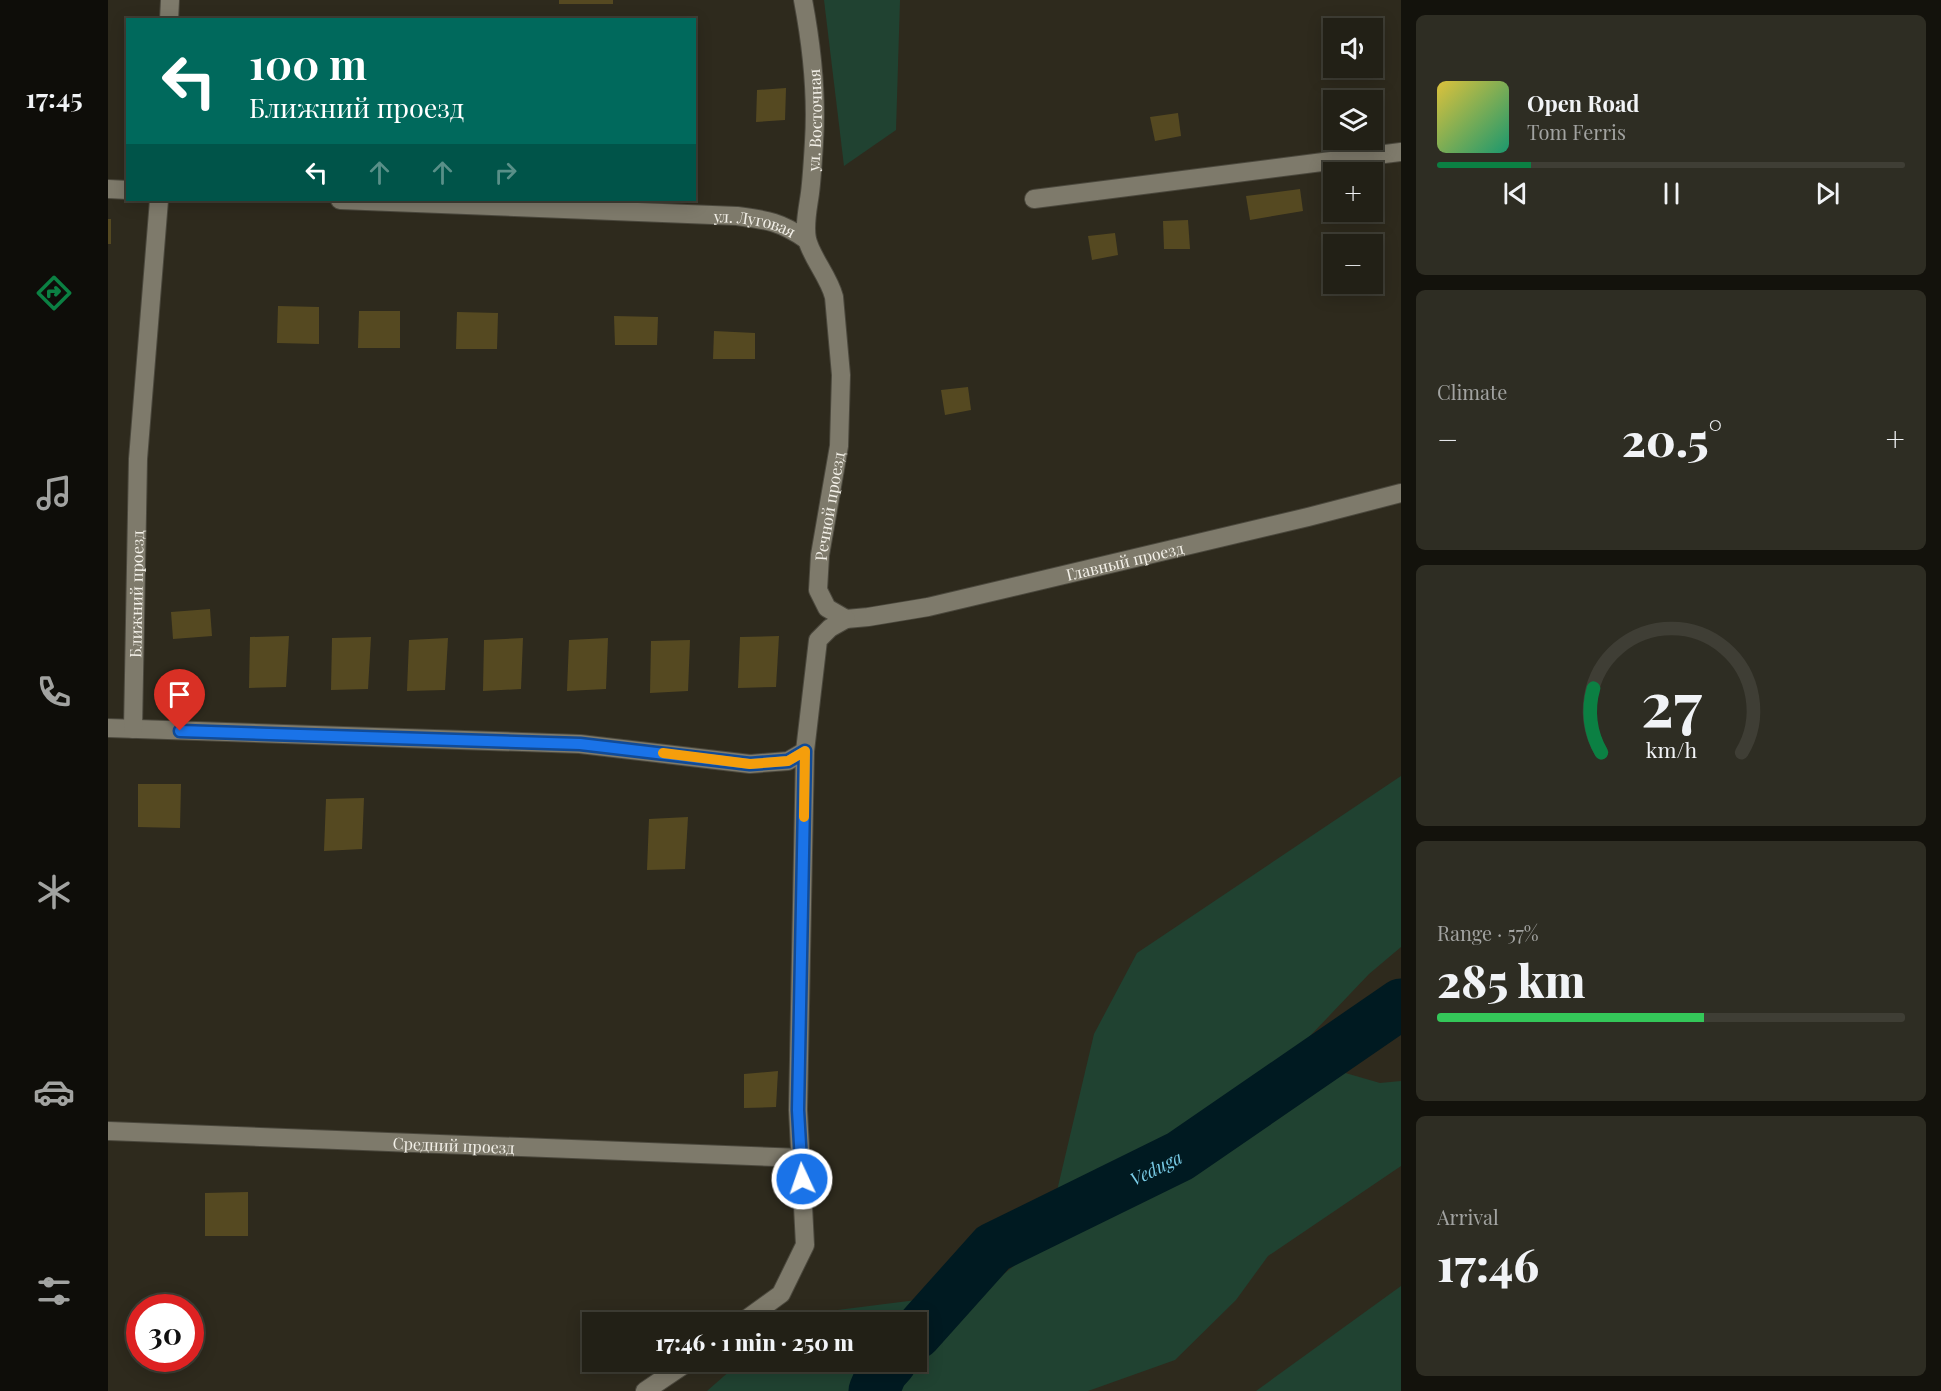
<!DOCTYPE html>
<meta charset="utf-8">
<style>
body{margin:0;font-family:"Playfair Display",serif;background:#2e2d23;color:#f1f3f6;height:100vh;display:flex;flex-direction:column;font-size:22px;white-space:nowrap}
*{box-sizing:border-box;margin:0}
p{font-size:20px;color:#a2a3a1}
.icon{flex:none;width:33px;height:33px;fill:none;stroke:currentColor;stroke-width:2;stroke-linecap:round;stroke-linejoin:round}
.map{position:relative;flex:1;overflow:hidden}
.panel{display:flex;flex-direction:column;gap:15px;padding:15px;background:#13120c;width:540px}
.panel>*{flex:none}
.top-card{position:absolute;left:18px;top:18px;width:570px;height:183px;border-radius:0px;box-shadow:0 3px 15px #0003,0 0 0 2px #3f3e35;background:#00695c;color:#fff;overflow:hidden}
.controls{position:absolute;left:1215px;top:18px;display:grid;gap:12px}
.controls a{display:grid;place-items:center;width:60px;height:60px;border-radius:0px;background:#222016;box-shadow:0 3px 15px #0003,0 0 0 2px #3f3e35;font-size:30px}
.speed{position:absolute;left:18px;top:1294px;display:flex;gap:12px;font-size:30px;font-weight:700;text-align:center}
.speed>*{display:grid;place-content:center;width:78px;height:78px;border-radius:50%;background:#222016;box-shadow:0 3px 15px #0003,0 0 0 2px #3f3e35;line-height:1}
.speed .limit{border:9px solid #d22;background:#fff;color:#111}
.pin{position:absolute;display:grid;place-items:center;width:51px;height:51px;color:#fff;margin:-62px -26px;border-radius:50% 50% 50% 0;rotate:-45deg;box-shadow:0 0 6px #0007}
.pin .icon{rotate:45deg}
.me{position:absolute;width:66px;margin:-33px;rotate:357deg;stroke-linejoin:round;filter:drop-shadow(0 0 4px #0008)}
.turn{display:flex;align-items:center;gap:21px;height:126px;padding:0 24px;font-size:27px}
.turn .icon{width:78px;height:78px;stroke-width:2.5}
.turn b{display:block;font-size:42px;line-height:51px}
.lanes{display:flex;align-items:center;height:57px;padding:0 24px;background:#0003;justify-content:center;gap:30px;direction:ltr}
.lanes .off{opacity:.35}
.big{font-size:45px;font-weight:800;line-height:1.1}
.panel .tile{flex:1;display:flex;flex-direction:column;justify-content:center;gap:9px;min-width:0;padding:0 21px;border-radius:9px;background:#2e2d23}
.panel .dial{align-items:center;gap:0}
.dial svg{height:156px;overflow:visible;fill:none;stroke:#3f3e35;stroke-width:7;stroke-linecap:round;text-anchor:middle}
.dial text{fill:#f1f3f6;stroke:none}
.song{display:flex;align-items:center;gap:18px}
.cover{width:72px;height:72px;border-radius:9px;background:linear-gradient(135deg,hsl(50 70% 55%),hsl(160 70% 35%))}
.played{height:6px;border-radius:3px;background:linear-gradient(90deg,#0b8043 20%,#3f3e35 20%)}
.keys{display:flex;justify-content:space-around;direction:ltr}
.heat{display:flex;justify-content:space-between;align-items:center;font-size:33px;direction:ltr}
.charge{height:9px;border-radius:4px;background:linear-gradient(90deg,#34c759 57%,#3f3e35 0)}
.trip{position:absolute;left:474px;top:1312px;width:345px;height:60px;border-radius:0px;background:#222016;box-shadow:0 3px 15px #0003,0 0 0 2px #3f3e35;font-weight:800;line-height:60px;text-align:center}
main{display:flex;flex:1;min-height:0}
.dock{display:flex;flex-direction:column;width:108px;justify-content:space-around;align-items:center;background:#0e0d09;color:#a2a3a1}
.dock .icon{width:42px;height:42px}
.dock .current{color:#0b8043}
.dock b{font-size:27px;color:#f1f3f6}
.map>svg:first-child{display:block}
</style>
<main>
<nav class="dock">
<b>17:45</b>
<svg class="icon current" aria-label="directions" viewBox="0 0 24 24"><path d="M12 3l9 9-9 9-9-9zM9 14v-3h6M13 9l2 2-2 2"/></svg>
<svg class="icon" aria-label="music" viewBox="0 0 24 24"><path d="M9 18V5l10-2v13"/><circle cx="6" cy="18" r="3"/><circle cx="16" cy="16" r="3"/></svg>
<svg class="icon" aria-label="phone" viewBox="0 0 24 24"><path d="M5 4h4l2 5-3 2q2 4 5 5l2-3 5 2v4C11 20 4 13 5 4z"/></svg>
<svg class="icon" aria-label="climate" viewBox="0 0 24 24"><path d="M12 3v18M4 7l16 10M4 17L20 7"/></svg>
<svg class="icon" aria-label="car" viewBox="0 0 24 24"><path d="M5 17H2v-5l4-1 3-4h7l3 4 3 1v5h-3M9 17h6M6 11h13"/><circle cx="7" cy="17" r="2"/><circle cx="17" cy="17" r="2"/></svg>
<svg class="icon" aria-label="filters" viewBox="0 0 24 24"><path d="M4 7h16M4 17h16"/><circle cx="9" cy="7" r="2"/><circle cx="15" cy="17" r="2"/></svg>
</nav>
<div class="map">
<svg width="1293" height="1391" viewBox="0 0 1293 1391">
<rect width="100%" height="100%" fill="#2e2a1d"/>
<g fill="#204231">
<path d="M716 0H792L788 130 736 166Z"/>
<path d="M1293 776V947L1261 974 1182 1057 1272 1083 1293 1081V1166L1160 1256 1128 1300 1067 1360 980 1391H599L632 1362H808V1323H686L706 1313 840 1296 886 1282 923 1252 944 1212 986 1034 1029 953Z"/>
<path d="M1293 1286V1391H1148Z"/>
</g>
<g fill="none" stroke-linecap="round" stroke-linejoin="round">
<g stroke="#001a21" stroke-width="51">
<path id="s1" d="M808 1334 885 1248 1072 1156 1293 1004"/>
<path d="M766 1391 774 1372 783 1362"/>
</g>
</g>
<g fill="#554921">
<rect x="451" y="0" width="54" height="4"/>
<path d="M678 88 677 120 648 122 649 90Z"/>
<path d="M1226 104V128L1222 129 1218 105Z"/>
<path d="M1070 113 1073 136 1047 141 1042 117Z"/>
<path d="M1192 189 1195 211 1142 220 1138 196Z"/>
<rect x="0" y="219" width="3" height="25"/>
<path d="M1080 220 1082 249H1056L1055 221Z"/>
<path d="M1007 233 1010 255 984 260 980 236Z"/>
<path d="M170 306 211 307V344L169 343Z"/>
<path d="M251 311H292V348H250Z"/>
<path d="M349 312 390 313 389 349H348Z"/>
<path d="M506 316 550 317 549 345H507Z"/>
<path d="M606 331 647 333V359H605Z"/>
<path d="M860 387 863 410 837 415 833 390Z"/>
<path d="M102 609 104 636 65 639 63 612Z"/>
<path d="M181 636 178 687 141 688 142 637Z"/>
<path d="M671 636 668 687 630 688 632 637Z"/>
<path d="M263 637 260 689 223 690 224 638Z"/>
<path d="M340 638 337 690 299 691 301 640Z"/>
<path d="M415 638 413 689 375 691 376 640Z"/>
<path d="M500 638 498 689 459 691 461 640Z"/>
<path d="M582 640 580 691 542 693 543 641Z"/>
<path d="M30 784H73L72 828 30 827Z"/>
<path d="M256 798 254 849 216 851 218 799Z"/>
<path d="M580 817 577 869 539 870 541 819Z"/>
<path d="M670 1071 668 1107 636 1108V1074Z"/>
<path d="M140 1192V1236H97V1193Z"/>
</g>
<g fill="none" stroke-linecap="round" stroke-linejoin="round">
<g stroke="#4b483d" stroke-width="20">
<g id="minor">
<path d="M61 20 62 0"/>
<path d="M0 189 20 190"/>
<path d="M926 199 1293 152"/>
<path id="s2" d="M232 200 629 216C660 220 673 222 699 240"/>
<path id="s3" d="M738 619 760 617 820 607 1200 517 1293 493"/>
<path d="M0 728 472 744 642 764 680 761 697 751"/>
<path id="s4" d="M25 729 30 459 51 200"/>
<path id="s5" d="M0 1131 693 1158"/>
<path id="s6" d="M633 1323 673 1294 697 1245 690 1110 697 751 710 640 722 628 738 619 719 608 710 590 712 555 731 446 733 375 726 297C721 277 703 257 699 239 696 224 700 208 702 193 704 177 705 159 706 142 709 95 704 47 695 0"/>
<path d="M537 1391 580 1362"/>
</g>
</g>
<use href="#minor" stroke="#7e7a6b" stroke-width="18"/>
</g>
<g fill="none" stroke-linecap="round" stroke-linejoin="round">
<g stroke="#114b97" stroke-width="15">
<path id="route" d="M72 731 472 744 642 764 680 761 697 751 690 1110 694 1179"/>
</g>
<use href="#route" stroke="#1a73e8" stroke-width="10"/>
<path stroke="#f59e0b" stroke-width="10" d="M555 753 642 764 680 761 697 751 696 817"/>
</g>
<g text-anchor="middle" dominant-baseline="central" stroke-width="6" stroke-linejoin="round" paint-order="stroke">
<g font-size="16" fill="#f3f0e8" stroke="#15130d">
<text stroke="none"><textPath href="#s6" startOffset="1266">ул. Восточная</textPath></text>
<text stroke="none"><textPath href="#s2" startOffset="416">ул. Луговая</textPath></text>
<text stroke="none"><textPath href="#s6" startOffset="872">Речной проезд</textPath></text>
<text stroke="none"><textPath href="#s3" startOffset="285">Главный проезд</textPath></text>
<text stroke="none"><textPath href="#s4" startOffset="135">Ближний проезд</textPath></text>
<text stroke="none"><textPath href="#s5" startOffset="346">Средний проезд</textPath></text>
</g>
<g font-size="18" font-style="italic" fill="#7acee9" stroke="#15130d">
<text stroke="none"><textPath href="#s1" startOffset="297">Veduga</textPath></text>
</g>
</g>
</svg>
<div class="controls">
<a><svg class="icon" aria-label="sound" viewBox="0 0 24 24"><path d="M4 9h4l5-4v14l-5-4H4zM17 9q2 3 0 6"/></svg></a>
<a><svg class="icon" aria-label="layers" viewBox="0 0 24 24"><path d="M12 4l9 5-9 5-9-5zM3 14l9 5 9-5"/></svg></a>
<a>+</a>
<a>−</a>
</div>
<div class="speed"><div class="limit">30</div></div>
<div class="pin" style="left:72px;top:731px;background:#d93025"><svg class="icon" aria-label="arrive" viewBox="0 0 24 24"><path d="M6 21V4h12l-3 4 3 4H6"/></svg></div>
<svg class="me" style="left:694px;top:1179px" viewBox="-20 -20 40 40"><circle r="17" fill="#1a73e8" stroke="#fff" stroke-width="3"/><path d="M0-11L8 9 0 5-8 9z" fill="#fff"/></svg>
<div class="trip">17:46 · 1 min · 250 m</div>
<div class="top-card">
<div class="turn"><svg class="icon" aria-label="left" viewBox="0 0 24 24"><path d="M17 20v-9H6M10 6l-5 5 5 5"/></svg><div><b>100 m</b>Ближний проезд</div></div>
<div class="lanes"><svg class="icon" aria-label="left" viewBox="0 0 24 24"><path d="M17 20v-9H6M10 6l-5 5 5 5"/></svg><svg class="icon off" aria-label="ahead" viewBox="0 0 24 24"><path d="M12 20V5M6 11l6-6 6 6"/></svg><svg class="icon off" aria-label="ahead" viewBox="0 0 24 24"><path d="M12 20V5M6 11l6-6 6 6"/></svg><svg class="icon off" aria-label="right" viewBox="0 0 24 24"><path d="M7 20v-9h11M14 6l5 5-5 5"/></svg></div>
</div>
</div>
<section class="panel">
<div class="tile">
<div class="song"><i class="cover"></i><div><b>Open Road</b><p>Tom Ferris</p></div></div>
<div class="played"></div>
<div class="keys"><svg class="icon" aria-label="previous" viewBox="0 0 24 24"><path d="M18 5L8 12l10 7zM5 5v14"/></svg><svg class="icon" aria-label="pause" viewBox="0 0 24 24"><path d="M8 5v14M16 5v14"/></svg><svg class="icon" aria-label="next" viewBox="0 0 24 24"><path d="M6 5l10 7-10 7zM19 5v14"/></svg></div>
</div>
<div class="tile"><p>Climate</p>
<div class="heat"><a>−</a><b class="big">20.5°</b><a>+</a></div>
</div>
<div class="tile dial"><svg viewBox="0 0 100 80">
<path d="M14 69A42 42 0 1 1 86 69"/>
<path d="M14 69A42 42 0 0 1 10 36" stroke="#0b8043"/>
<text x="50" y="56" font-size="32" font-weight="700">27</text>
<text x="50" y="72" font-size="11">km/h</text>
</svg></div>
<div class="tile"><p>Range · 57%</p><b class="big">285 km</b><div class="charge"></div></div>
<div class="tile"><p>Arrival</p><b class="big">17:46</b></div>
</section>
</main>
